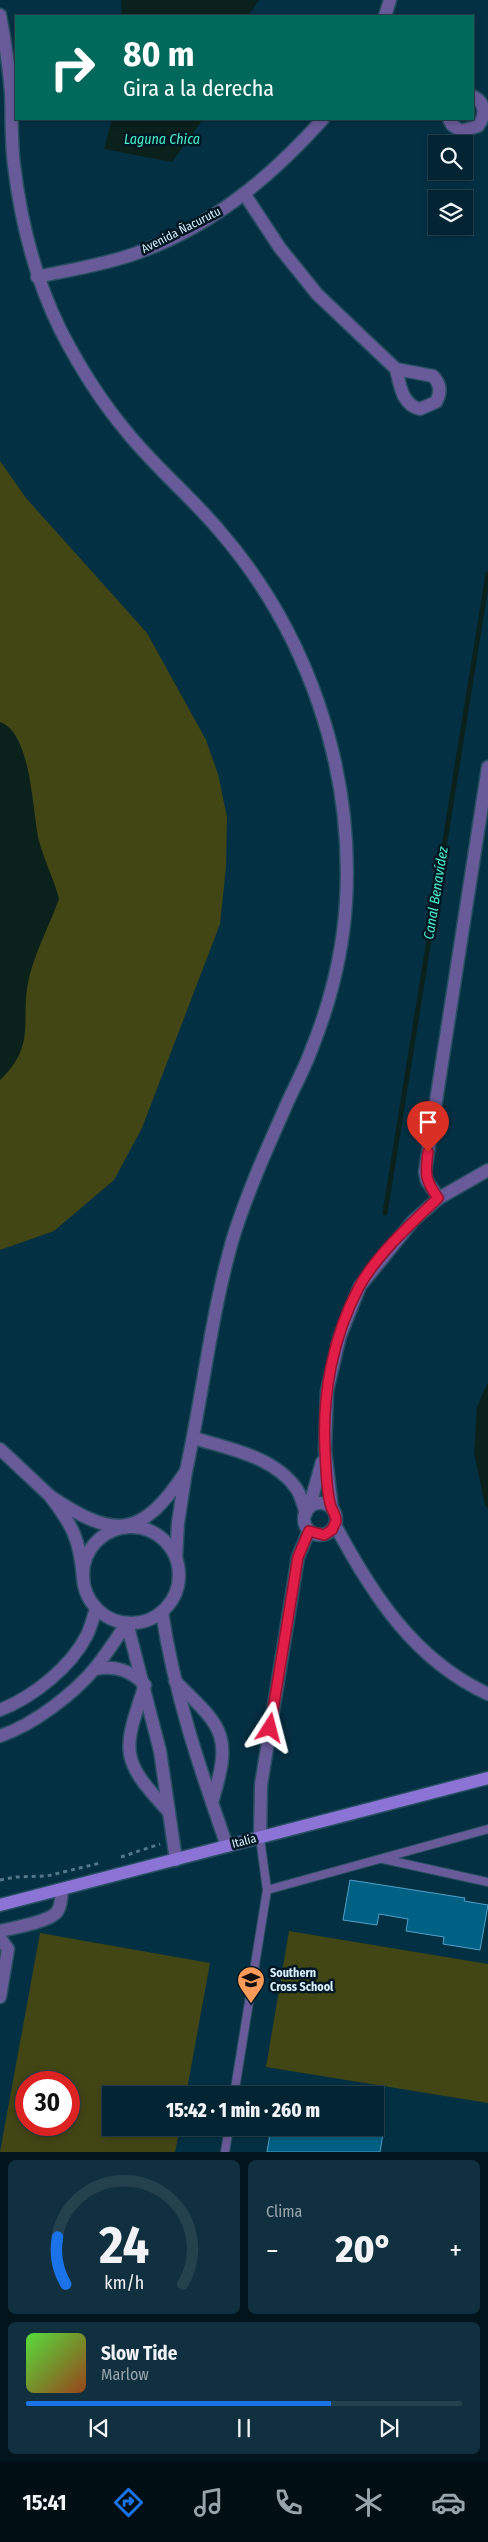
<!DOCTYPE html>
<html lang="es">
<meta charset="utf-8">
<style>
body{margin:0;font-family:"Fira Sans Condensed",sans-serif;background:#11303f;color:#f1f3f6;height:100vh;display:flex;flex-direction:column;font-size:19px;white-space:nowrap}
*{box-sizing:border-box;margin:0}
p{font-size:16px;color:#97a4ac}
.icon{flex:none;width:28px;height:28px;fill:none;stroke:currentColor;stroke-width:2;stroke-linecap:round;stroke-linejoin:round}
.map{position:relative;height:2152px;overflow:hidden}
.details{display:flex;flex-direction:column;gap:8px;padding:8px;background:#02141c;flex:1}
.details>*{flex:none}
.top-card{position:absolute;left:15px;top:15px;width:459px;height:105px;border-radius:0px;box-shadow:0 2px 8px #0003,0 0 0 1px #24414e;background:#00695c;color:#fff;overflow:hidden}
.tools{position:absolute;left:428px;top:135px;display:grid;gap:10px}
.tools a{display:grid;place-items:center;width:45px;height:45px;border-radius:0px;background:#032433;box-shadow:0 2px 8px #0003,0 0 0 1px #24414e;font-size:25px}
.speed{position:absolute;left:15px;top:2071px;display:flex;gap:10px;font-size:25px;font-weight:700;text-align:center}
.speed>*{display:grid;place-content:center;width:65px;height:65px;border-radius:50%;background:#032433;box-shadow:0 2px 8px #0003,0 0 0 1px #24414e;line-height:1}
.speed .limit{border:8px solid #d22;background:#fff;color:#111}
.pin{position:absolute;display:grid;place-items:center;width:42px;height:42px;color:#fff;margin:-51px -21px;border-radius:50% 50% 50% 0;rotate:-45deg;box-shadow:0 0 5px #0007}
.pin .icon{rotate:45deg}
.me{position:absolute;width:55px;margin:-28px;rotate:9deg;stroke-linejoin:round;filter:drop-shadow(0 0 4px #0008)}
.turn{display:flex;align-items:center;gap:18px;height:105px;padding:0 25px;font-size:22px}
.turn .icon{width:65px;height:65px;stroke-width:2.5}
.turn b{display:block;font-size:35px;line-height:42px}
.big{font-size:38px;font-weight:800;line-height:1.1}
.details .tile{flex:1;display:flex;flex-direction:column;justify-content:center;gap:8px;min-width:0;padding:0 18px;border-radius:8px;background:#11303f}
.details .dial{align-items:center;gap:0}
.dial svg{height:130px;overflow:visible;fill:none;stroke:#24414e;stroke-width:7;stroke-linecap:round;text-anchor:middle}
.dial text{fill:#f1f3f6;stroke:none}
.song{display:flex;align-items:center;gap:15px}
.cover{width:60px;height:60px;border-radius:8px;background:linear-gradient(135deg,hsl(110 70% 55%),hsl(20 70% 35%))}
.played{height:5px;border-radius:2px;background:linear-gradient(90deg,#1a73e8 70%,#24414e 70%)}
.keys{display:flex;justify-content:space-around;direction:ltr}
.heat{display:flex;justify-content:space-between;align-items:center;font-size:28px;direction:ltr}
.details .tiles{flex:1;display:grid;gap:8px;grid-template-columns:1fr 1fr}
.tile:last-child{grid-column:span 2}
.trip{position:absolute;left:102px;top:2086px;width:282px;height:50px;border-radius:0px;background:#032433;box-shadow:0 2px 8px #0003,0 0 0 1px #24414e;font-weight:800;line-height:50px;text-align:center}
.dock{display:flex;height:80px;justify-content:space-around;align-items:center;background:#010e14;color:#97a4ac}
.dock .icon{width:35px;height:35px}
.dock .selected{color:#1a73e8}
.dock b{font-size:22px;color:#f1f3f6}
.map>svg:first-child{display:block}
</style>
<div class="map">
<svg width="488" height="2152" viewBox="0 0 488 2152">
<rect width="100%" height="100%" fill="#043044"/>
<g fill="#424514" fill-rule="evenodd">
<path d="M0 461 26 498 147 633 206 740 218 774 227 817 226 867 220 924 142 1128 114 1180 54 1231 0 1250Z"/>
<path d="M289 1931 488 1964V2103L266 2067Z"/>
<path d="M40 1933 210 1963 186 2095H111V2128H180L175 2152H0ZM26 2082H69V2125H26Z"/>
</g>
<g fill="#0b211b">
<path d="M121 0H259L248 16H122Z"/>
<path d="M112 119H203L172 162 104 149Z"/>
<path d="M0 722C32 733 32 812 39 841 44 860 54 879 59 899 50 924 37 948 30 974 18 1018 39 1043 0 1080Z"/>
<path d="M488 1382V1509L485 1505 474 1453 477 1407Z"/>
</g>
<g fill="none" stroke-linecap="round" stroke-linejoin="round">
<path stroke="#0b211b" stroke-width="5" d="M385 1213 488 574"/>
</g>
<g fill="#016185" stroke="#53a0c7">
<path d="M350 1880 465 1898 464 1901 488 1905 480 1950 443 1944 444 1937 406 1931 408 1919 379 1914 377 1925 343 1920Z"/>
<path d="M271 2128H384L380 2152H267Z"/>
</g>
<g fill="none" stroke-linecap="round" stroke-linejoin="round">
<g stroke="#264f61" stroke-width="10">
<g id="lane">
<path d="M383 1859 488 1882"/>
<path d="M267 1890 488 1829"/>
<path d="M234 2095 267 1890 260 1838"/>
<path d="M225 2152 229 2128"/>
</g>
</g>
<g stroke="#264f61" stroke-width="15">
<g id="street">
<path d="M0 15C5 41 9 67 11 93 12 117 11 141 14 165 21 223 35 279 61 331 79 366 101 401 126 431 154 466 189 495 218 529 307 631 354 767 346 902 343 951 330 1003 312 1048 306 1065 297 1082 289 1099 269 1144 248 1190 233 1238 211 1314 203 1394 186 1471"/>
<path d="M385 16 390 0"/>
<path d="M449 119 452 125 461 131 478 126C486 115 486 102 472 96"/>
<path d="M245 195 280 248 317 294 396 369"/>
<path d="M37 277C69 270 103 265 134 254 210 228 270 178 323 119"/>
<path d="M396 369 433 376C441 384 441 393 436 402L420 409C402 405 400 385 396 369Z"/>
<path d="M439 1198 427 1181 425 1172 488 767"/>
<path d="M194 1438C229 1449 273 1456 296 1488 301 1495 303 1505 306 1513"/>
<path d="M0 1449 50 1496"/>
<circle cx="320" cy="1519" r="16"/>
<path d="M309 1508 322 1462"/>
<path d="M332 1508 325 1450 327 1391 340 1336 360 1286 413 1221 439 1198 488 1170"/>
<path d="M335 1525C372 1594 414 1660 488 1694"/>
<circle cx="131" cy="1575" r="48"/>
<path d="M83 1578C80 1540 73 1526 50 1496 115 1540 142 1538 186 1471L178 1523 176 1558"/>
<path d="M162 1612C174 1693 200 1769 227 1846"/>
<path d="M95 1669C115 1665 130 1670 145 1685 122 1753 120 1759 169 1812"/>
<path d="M175 1681C223 1728 233 1734 212 1802"/>
<path d="M0 1710C33 1697 71 1667 87 1635 91 1627 93 1617 96 1609"/>
<path d="M0 1736C33 1725 74 1694 96 1667 107 1653 117 1638 127 1623L160 1751 176 1860"/>
<path d="M260 1838 261 1785 298 1557 309 1531"/>
<path d="M0 1931C13 1928 49 1922 57 1912 62 1905 61 1896 62 1889"/>
<path d="M0 1938 8 1949 0 1997"/>
</g>
</g>
<g stroke="#264f61" stroke-width="15">
<path id="secondary" d="M0 1905 488 1778"/>
</g>
<g stroke="#547889" stroke-width="3" stroke-dasharray="4 4" stroke-linecap="butt">
<path d="M121 1857 160 1844"/>
<path d="M0 1880 16 1877 47 1876 100 1863"/>
</g>
<use href="#lane" stroke="#695b99" stroke-width="8"/>
<use href="#street" stroke="#695b99" stroke-width="12"/>
<use href="#secondary" stroke="#8c74d7" stroke-width="12"/>
</g>
<g fill="none" stroke-linecap="round" stroke-linejoin="round">
<g stroke="#92132f" stroke-width="12">
<path id="route" d="M270 1728 298 1557 309 1531 324 1535 332 1530 336 1521C336 1515 333 1512 331 1507 326 1490 326 1467 325 1450 322 1394 333 1336 359 1287 377 1254 412 1223 438 1198 425 1180 425 1175 428 1152"/>
</g>
<use href="#route" stroke="#e11d48" stroke-width="9"/>
</g>
<defs>
<g id="school-pin" transform="scale(1.4375)"><path d="M0 17L-7.5 6A9.5 9.5 0 1 1 7.5 6Z" fill="#fe9b58" stroke="#011723"/><path d="M0-5L7-2L0 1L-7-2ZM-4 1L0 2.5L4 1V4Q0 6-4 4Z" fill="#111"/></g>
</defs>
<g fill-rule="evenodd">
<use href="#school-pin" x="251" y="1980"/>
</g>
<g text-anchor="middle" dominant-baseline="central" stroke-width="5" stroke-linejoin="round" paint-order="stroke">
<g font-size="12" fill="#d9effc" stroke="#011723">
<text transform="translate(181 230) rotate(-27)">Avenida Ñacurutu</text>
<text transform="translate(244 1841) rotate(-14)">Italia</text>
</g>
<g font-size="12" font-weight="bold" fill="#d9effc" stroke="#011723" text-anchor="start">
<text x="270" y="1973">Southern<tspan x="270" dy="14">Cross School</tspan></text>
</g>
<g font-size="14" font-style="italic" fill="#4cf3cb" stroke="#011723">
<text x="162" y="139">Laguna Chica</text>
<text transform="translate(436 893) rotate(-81)">Canal Benavídez</text>
</g>
</g>
</svg>
<div class="tools">
<a><svg class="icon" aria-label="search" viewBox="0 0 24 24"><circle cx="10" cy="10" r="6"/><path d="M15 15l6 6"/></svg></a>
<a><svg class="icon" aria-label="layers" viewBox="0 0 24 24"><path d="M12 4l9 5-9 5-9-5zM3 14l9 5 9-5"/></svg></a>
</div>
<div class="speed"><div class="limit">30</div></div>
<div class="pin" style="left:428px;top:1152px;background:#d93025"><svg class="icon" aria-label="arrive" viewBox="0 0 24 24"><path d="M6 21V4h12l-3 4 3 4H6"/></svg></div>
<svg class="me" style="left:270px;top:1728px" viewBox="-20 -20 40 40"><path d="M0-17L14 15 0 8-14 15z" fill="#e11d48" stroke="#fff" stroke-width="4"/></svg>
<div class="trip">15:42 · 1 min · 260 m</div>
<div class="top-card">
<div class="turn"><svg class="icon" aria-label="right" viewBox="0 0 24 24"><path d="M7 20v-9h11M14 6l5 5-5 5"/></svg><div><b>80 m</b>Gira a la derecha</div></div>
</div>
</div>
<section class="details">
<div class="tiles">
<div class="tile dial"><svg viewBox="0 0 100 80">
<path d="M14 69A42 42 0 1 1 86 69"/>
<path d="M14 69A42 42 0 0 1 9 40" stroke="#1a73e8"/>
<text x="50" y="56" font-size="32" font-weight="700">24</text>
<text x="50" y="72" font-size="11">km/h</text>
</svg></div>
<div class="tile"><p>Clima</p>
<div class="heat"><a>−</a><b class="big">20°</b><a>+</a></div>
</div>
<div class="tile">
<div class="song"><i class="cover"></i><div><b>Slow Tide</b><p>Marlow</p></div></div>
<div class="played"></div>
<div class="keys"><svg class="icon" aria-label="previous" viewBox="0 0 24 24"><path d="M18 5L8 12l10 7zM5 5v14"/></svg><svg class="icon" aria-label="pause" viewBox="0 0 24 24"><path d="M8 5v14M16 5v14"/></svg><svg class="icon" aria-label="next" viewBox="0 0 24 24"><path d="M6 5l10 7-10 7zM19 5v14"/></svg></div>
</div>
</div>
</section>
<nav class="dock">
<b>15:41</b>
<svg class="icon selected" aria-label="directions" viewBox="0 0 24 24"><path d="M12 3l9 9-9 9-9-9zM9 14v-3h6M13 9l2 2-2 2"/></svg>
<svg class="icon" aria-label="music" viewBox="0 0 24 24"><path d="M9 18V5l10-2v13"/><circle cx="6" cy="18" r="3"/><circle cx="16" cy="16" r="3"/></svg>
<svg class="icon" aria-label="phone" viewBox="0 0 24 24"><path d="M5 4h4l2 5-3 2q2 4 5 5l2-3 5 2v4C11 20 4 13 5 4z"/></svg>
<svg class="icon" aria-label="climate" viewBox="0 0 24 24"><path d="M12 3v18M4 7l16 10M4 17L20 7"/></svg>
<svg class="icon" aria-label="car" viewBox="0 0 24 24"><path d="M5 17H2v-5l4-1 3-4h7l3 4 3 1v5h-3M9 17h6M6 11h13"/><circle cx="7" cy="17" r="2"/><circle cx="17" cy="17" r="2"/></svg>
</nav>
